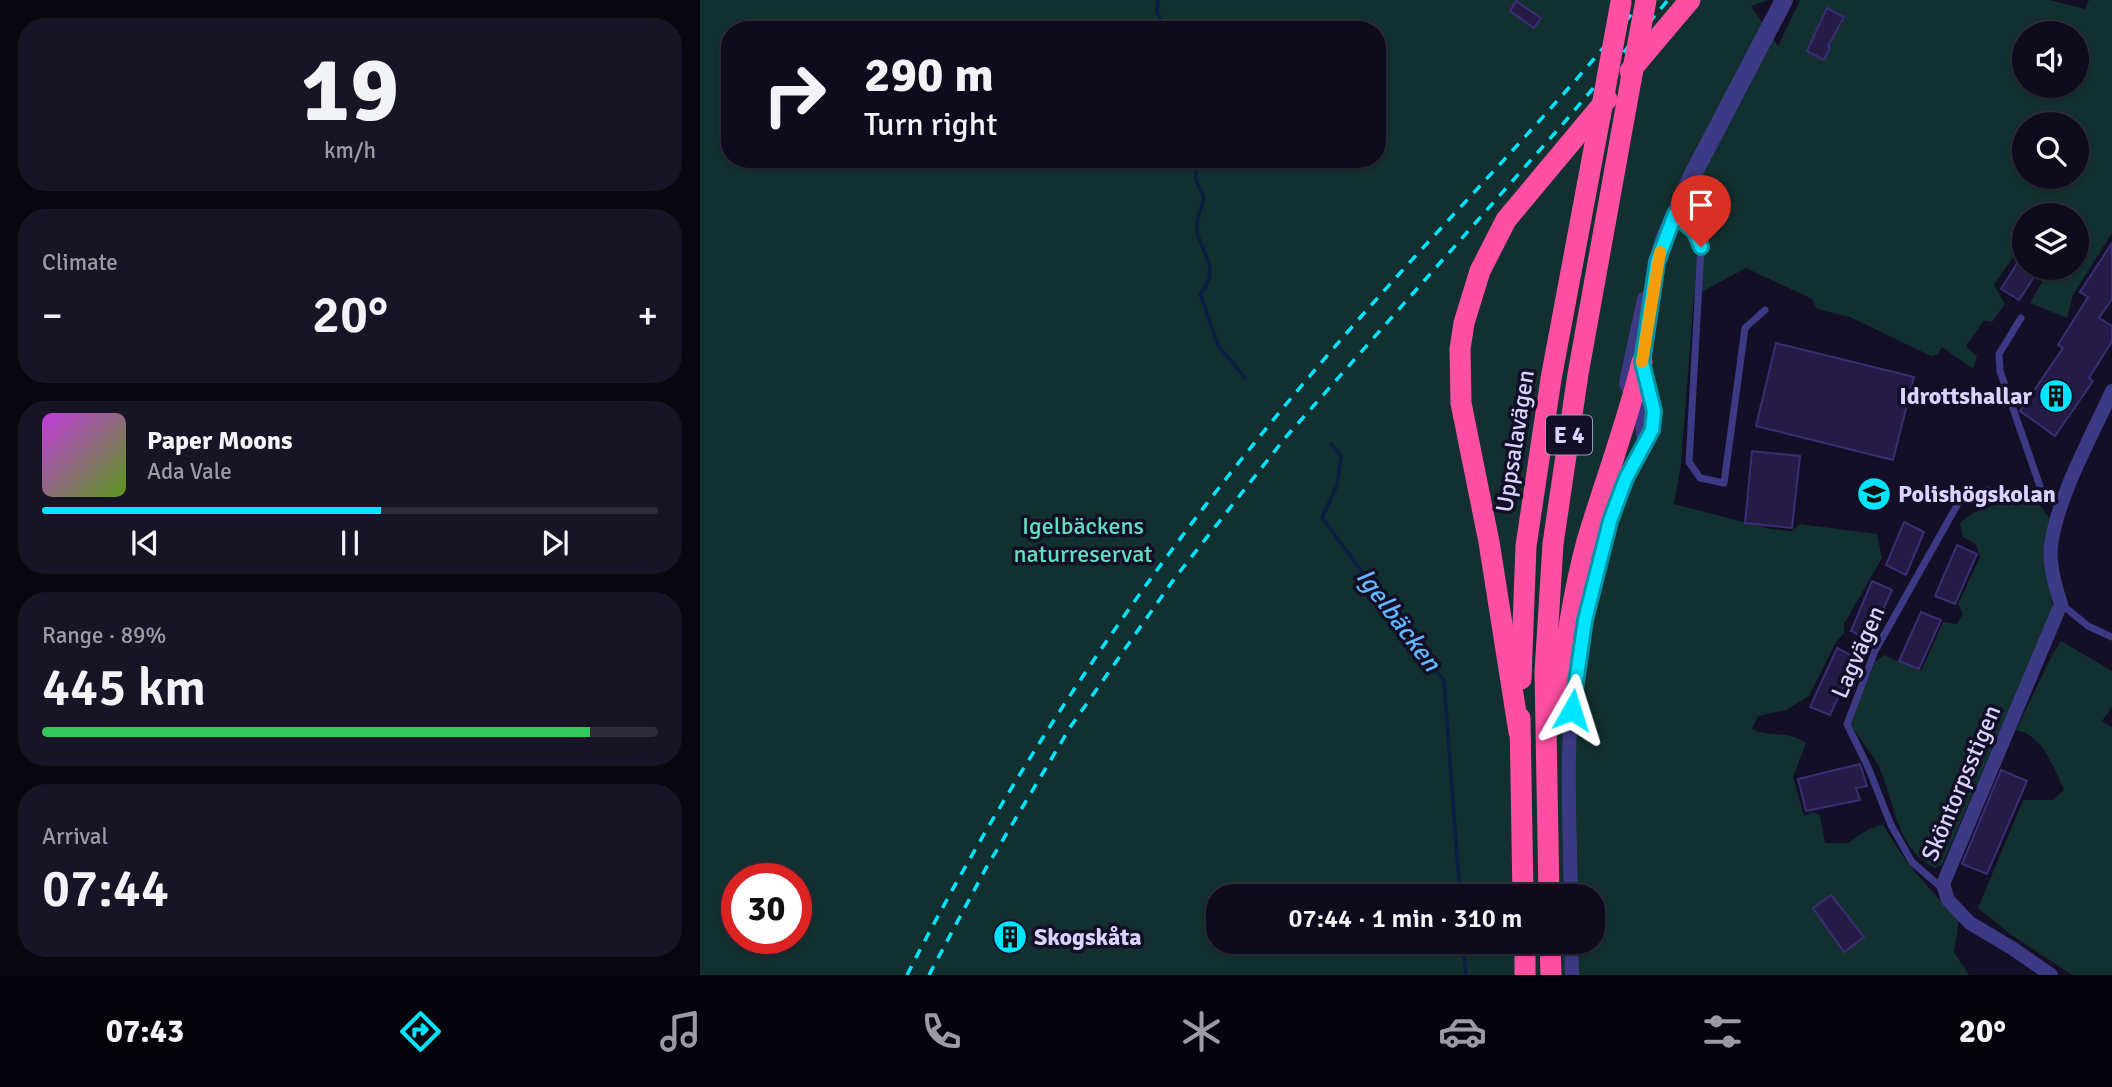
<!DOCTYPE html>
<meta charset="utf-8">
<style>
body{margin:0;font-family:Signika,sans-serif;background:#171425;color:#f1f3f6;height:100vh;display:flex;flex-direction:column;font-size:26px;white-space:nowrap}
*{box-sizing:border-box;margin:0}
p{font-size:23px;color:#9b9ba3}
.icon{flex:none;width:38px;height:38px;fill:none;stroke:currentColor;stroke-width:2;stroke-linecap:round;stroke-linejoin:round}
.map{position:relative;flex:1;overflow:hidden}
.details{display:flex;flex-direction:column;gap:18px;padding:18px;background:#08060f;width:700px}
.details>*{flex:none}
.guide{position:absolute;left:21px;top:21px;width:665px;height:147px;border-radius:28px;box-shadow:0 2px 5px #0004,0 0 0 2px #2e2b3b;background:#0e0b1c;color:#f1f3f6;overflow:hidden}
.controls{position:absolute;left:1312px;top:21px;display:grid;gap:14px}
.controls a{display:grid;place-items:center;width:77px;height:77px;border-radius:50%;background:#0e0b1c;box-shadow:0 2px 5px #0004,0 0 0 2px #2e2b3b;font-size:35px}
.speed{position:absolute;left:21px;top:863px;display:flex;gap:14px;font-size:35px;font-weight:700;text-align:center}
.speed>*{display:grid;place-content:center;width:91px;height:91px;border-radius:50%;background:#0e0b1c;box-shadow:0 2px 5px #0004,0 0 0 2px #2e2b3b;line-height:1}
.speed .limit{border:10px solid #d22;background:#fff;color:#111}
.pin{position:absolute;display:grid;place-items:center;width:60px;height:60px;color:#fff;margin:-72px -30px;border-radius:50% 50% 50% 0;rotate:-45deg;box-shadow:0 0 7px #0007}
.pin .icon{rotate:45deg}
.me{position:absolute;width:77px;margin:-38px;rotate:6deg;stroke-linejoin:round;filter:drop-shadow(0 0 5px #0008)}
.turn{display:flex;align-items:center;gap:24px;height:147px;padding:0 28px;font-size:32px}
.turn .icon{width:91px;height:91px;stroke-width:2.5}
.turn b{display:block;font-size:49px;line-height:60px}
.big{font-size:52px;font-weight:600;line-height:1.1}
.details .widget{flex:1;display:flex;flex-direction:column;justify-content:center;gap:10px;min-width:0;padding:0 24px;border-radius:28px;background:#171425}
.details .dial{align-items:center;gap:0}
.dial b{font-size:91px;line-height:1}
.song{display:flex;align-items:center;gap:21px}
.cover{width:84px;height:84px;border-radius:10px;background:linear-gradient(135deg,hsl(290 70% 55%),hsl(90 70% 35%))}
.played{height:7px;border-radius:4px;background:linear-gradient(90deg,#00e5ff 55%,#2e2b3b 55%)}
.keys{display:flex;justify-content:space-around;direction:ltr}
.heat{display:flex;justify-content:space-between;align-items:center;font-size:38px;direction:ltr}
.charge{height:10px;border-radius:5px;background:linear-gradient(90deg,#34c759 89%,#2e2b3b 0)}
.trip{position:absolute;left:506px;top:884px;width:399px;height:70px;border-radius:28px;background:#0e0b1c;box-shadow:0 2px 5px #0004,0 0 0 2px #2e2b3b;font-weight:600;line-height:70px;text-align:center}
.tabs{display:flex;height:112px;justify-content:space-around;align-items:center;background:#06040b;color:#9b9ba3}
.tabs .icon{width:49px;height:49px}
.tabs .selected{color:#00e5ff}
.tabs b{font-size:32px;color:#f1f3f6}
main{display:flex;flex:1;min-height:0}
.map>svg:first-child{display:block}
</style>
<main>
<section class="details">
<div class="widget dial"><b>19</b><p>km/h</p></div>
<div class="widget"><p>Climate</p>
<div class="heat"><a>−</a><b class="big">20°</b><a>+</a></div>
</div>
<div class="widget">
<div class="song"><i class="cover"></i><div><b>Paper Moons</b><p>Ada Vale</p></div></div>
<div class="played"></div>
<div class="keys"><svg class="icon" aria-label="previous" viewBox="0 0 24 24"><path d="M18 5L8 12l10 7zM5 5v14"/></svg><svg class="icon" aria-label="pause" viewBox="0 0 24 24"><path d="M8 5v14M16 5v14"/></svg><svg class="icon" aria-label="next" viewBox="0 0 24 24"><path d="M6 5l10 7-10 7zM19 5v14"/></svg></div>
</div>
<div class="widget"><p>Range · 89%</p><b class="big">445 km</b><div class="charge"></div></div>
<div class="widget"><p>Arrival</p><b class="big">07:44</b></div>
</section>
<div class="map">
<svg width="1412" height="975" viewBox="0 0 1412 975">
<rect width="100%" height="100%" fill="#130f26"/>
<g fill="#12302f" fill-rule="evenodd">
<path d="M0 0H1069L1051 6 1078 46 1100 0H1350L1385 9 1389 0H1412V233L1373 295 1367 318 1330 303 1350 268H1377V215H1325V240L1294 285 1305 304 1292 322 1284 321 1266 346 1277 356 1273 369 1242 347 1237 355 1231 356 1150 317 1117 309 1112 299 1046 268 994 296 981 465 974 504 1071 529 1092 531 1100 524 1177 534 1182 558 1144 624V633L1136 642 1109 696 1086 710 1058 716 1052 729C1073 738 1087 730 1106 743L1093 777 1104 816 1113 812 1120 815 1125 843H1148L1167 830 1183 824C1203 861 1230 890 1259 920L1254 952 1269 975H0ZM30 30H677V159H30ZM1325 33H1377V86H1325ZM1325 124H1377V177H1325ZM37 878H96V938H37ZM518 896H892V942H518Z"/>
<path d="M1326 501 1340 505 1349 518 1344 551 1353 610 1242 865 1235 868C1194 848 1196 801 1178 765 1170 751 1159 737 1150 724L1175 662 1184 655 1221 671 1243 622 1257 624 1263 614 1258 604 1280 557 1276 544 1263 537 1260 523C1276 507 1304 502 1326 501Z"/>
<path d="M1361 641 1412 671V707L1402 721 1412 727V975H1372L1310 934 1278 908 1323 800H1353L1364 790C1354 768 1342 734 1316 730L1352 655Z"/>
</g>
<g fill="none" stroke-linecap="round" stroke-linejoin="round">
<g stroke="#0a1f44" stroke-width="3.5">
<path d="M458 0 457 13 469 30"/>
<path d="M503 159C491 177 495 179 504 197 502 207 495 222 497 231 502 255 522 270 500 294L518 345 545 378"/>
<path d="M631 444 641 456 637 485 622 518 744 681 760 896"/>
<path d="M763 942 766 975"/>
</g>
</g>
<g fill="#241b47" stroke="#3b2d73" stroke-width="2">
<path d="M816 1 841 18 834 28 810 11Z"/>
<path d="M1127 8 1144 17 1128 46 1130 47 1124 60 1107 51Z"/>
<path d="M1412 243V299L1399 318 1412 326V341L1389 378 1393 381 1355 436 1320 411 1363 348 1358 345 1388 297 1380 292Z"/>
<path d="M1325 251V268H1340L1319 300 1301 289Z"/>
<path d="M1076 343 1214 377 1193 460 1056 426Z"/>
<path d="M1052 451 1100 456 1092 528 1045 523Z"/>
<path d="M1204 522 1224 532 1206 575 1186 565Z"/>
<path d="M1257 545 1277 554 1255 604 1235 596Z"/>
<path d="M1172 581 1192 590 1169 640 1151 631Z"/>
<path d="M1221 612 1241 620 1219 669 1199 661Z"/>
<path d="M1137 648 1157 658 1130 715 1110 707Z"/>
<path d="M1160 764 1167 786 1156 788 1160 800 1106 811 1098 779Z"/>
<path d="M1301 770 1327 781 1287 874 1262 864Z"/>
<path d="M1131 895 1164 937 1144 952 1113 908Z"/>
</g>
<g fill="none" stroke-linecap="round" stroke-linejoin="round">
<g stroke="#3d3a85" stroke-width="7">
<path d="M976 215 995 232 1001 247 989 462 1000 478 1024 483 1045 328 1065 310"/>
<path d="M1321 318 1299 354 1300 371 1343 495"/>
<path d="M1361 604 1388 626 1412 637"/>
<path d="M1242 888 1212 862 1191 825 1168 767 1147 724 1175 651 1260 500 1273 493 1286 490 1364 498"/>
</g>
<g stroke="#3d3a85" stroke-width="14">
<path d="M944 299 926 383 941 413 944 441"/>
<path d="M871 896C870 848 868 800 869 752 872 641 899 526 952 430 957 408 948 387 943 367"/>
<path d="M871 942 872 975"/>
<path d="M1351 975 1312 948 1270 923 1248 900 1243 884 1361 604C1355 586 1349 565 1351 546 1357 497 1392 436 1412 391"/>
</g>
<path stroke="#3d3a85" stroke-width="18" d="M942 362 957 262 965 237 992 176 1084 0"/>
<g stroke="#ff4fa3" stroke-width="21">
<path d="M930 71 990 0"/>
<path d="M821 679 826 546 851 379 900 117"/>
<path d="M820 718 823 896"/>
<path d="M856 720C864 660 871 600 887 541 905 481 927 423 942 362"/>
<path d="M819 732 789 542 761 403 760 349 764 323 780 271 806 220 907 99"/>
<path d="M849 896 845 672 853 544 878 374 931 80"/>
<path d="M825 942V975"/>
<path d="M850 942 851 975"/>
</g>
<g stroke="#00e5ff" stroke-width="3.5" stroke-dasharray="10 9" stroke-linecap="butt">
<path d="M207 975C322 750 467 541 632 350 733 232 845 122 943 0"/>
<path d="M229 975 286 868 371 726 474 579 585 438 862 125 968 0"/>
</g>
<g stroke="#ff4fa3" stroke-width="21">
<path d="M931 80 946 0"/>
<path d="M900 117 921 2"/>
</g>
</g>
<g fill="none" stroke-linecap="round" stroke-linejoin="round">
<g stroke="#0095a6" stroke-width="18">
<path id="route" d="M872 710 885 620 910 521 926 478 952 430 954 411 942 362 957 262 975 214 995 232 1001 247"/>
</g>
<use href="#route" stroke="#00e5ff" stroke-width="12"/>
<path stroke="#f59e0b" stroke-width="12" d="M942 362 960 252"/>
</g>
<defs>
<g id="building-disc" transform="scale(1.75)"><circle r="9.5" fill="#00e5ff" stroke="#130f26"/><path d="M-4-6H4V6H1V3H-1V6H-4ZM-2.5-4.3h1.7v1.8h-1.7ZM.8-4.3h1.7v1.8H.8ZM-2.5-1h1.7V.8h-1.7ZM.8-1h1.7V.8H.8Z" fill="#111"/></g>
<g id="university-disc" transform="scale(1.75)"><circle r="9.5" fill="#00e5ff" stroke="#130f26"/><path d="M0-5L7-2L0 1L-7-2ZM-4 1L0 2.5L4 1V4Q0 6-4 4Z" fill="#111"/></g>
</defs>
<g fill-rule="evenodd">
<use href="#building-disc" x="1356" y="396"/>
<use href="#university-disc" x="1174" y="494"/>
<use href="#building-disc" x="310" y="937"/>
</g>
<g text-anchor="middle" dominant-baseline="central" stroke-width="7" stroke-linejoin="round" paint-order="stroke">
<rect fill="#130f26" stroke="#9e99be" stroke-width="2" x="846" y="415.5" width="46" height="39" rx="5"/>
<g font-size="23" font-weight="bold" fill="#d9d4ff">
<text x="869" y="435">E 4</text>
</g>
<g font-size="24" font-weight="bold" fill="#d9d4ff" stroke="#130f26" text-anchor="start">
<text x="1332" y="396" text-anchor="end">Idrottshallar</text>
<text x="1198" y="494">Polishögskolan</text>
<text x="334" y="937">Skogskåta</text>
</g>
<g font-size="24" fill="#d9d4ff" stroke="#130f26">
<text transform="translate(815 441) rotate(-81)">Uppsalavägen</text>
<text transform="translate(1158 652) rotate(-66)">Lagvägen</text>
<text transform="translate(1261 783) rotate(-67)">Sköntorpsstigen</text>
</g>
<g font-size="24" fill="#5fe0c0" stroke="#130f26">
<text x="383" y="526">Igelbäckens<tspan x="383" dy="28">naturreservat</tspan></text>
</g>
<g font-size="26" font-style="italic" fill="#62b6ff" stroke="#130f26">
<text transform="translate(698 620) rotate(53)">Igelbäcken</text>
</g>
</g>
</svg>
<div class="controls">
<a><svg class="icon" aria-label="sound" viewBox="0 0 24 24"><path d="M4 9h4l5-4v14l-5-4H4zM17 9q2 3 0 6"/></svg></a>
<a><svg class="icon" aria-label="search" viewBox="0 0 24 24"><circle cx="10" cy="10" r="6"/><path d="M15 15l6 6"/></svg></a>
<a><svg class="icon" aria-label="layers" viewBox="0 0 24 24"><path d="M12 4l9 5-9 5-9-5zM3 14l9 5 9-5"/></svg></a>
</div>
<div class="speed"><div class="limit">30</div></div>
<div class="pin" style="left:1001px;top:247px;background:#d93025"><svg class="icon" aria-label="arrive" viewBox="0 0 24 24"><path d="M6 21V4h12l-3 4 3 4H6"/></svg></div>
<svg class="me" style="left:872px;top:710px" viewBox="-20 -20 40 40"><path d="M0-17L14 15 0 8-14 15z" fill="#00e5ff" stroke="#fff" stroke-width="4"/></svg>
<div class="trip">07:44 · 1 min · 310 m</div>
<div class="guide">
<div class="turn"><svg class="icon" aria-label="right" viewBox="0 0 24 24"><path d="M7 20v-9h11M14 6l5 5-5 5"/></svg><div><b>290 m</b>Turn right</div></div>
</div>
</div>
</main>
<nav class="tabs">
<b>07:43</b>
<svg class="icon selected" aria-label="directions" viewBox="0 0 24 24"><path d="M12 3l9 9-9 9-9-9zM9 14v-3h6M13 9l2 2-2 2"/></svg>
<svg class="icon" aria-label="music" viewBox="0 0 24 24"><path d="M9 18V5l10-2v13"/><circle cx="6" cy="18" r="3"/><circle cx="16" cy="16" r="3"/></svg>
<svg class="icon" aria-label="phone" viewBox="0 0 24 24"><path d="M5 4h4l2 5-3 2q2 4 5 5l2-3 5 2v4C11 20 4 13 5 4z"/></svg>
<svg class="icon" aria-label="climate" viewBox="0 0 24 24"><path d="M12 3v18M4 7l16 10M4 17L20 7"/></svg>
<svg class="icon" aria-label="car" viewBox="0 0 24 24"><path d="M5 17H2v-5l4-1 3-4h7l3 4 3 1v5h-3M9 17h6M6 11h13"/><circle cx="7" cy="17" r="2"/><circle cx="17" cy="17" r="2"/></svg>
<svg class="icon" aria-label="filters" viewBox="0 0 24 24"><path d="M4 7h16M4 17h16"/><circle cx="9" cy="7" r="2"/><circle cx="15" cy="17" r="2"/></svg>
<b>20°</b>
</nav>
